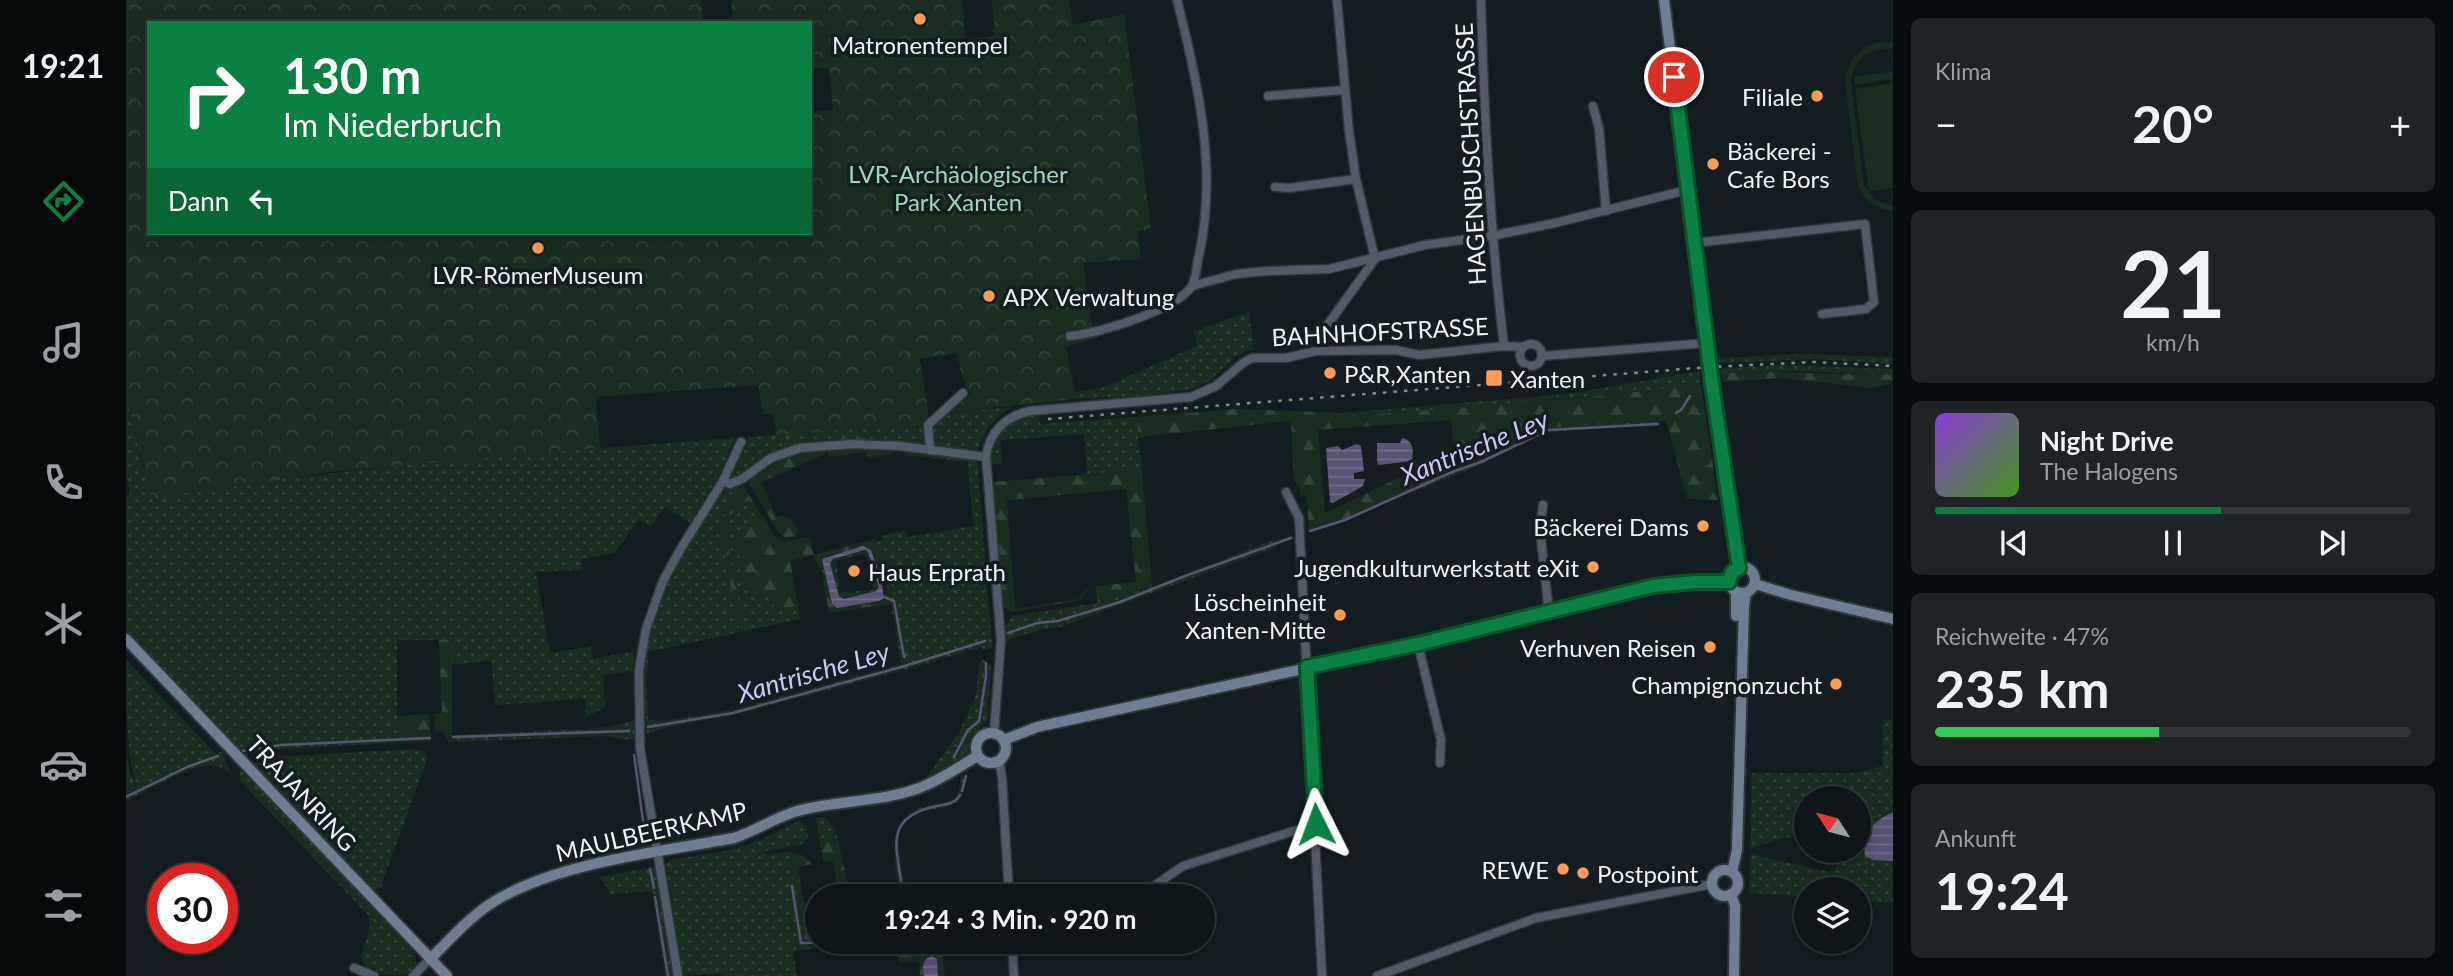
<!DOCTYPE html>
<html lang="de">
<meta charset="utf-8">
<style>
body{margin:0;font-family:Lato,sans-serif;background:#1d2326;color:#f1f3f6;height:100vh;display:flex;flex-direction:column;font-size:26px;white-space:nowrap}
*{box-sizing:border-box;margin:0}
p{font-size:23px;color:#9b9fa2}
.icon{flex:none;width:38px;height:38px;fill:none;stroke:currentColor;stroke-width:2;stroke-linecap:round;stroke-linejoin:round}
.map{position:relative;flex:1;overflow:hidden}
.details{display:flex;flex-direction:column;gap:18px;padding:18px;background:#080c0e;width:560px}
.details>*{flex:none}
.banner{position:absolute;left:21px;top:21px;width:665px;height:214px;border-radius:0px;box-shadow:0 4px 18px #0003,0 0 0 2px #2f3538;background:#0b8043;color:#fff;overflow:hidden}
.needle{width:46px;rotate:306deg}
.fabs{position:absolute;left:1668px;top:786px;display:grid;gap:14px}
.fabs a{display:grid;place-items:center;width:77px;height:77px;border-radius:50%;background:#0f1619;box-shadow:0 4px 18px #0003,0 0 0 2px #2f3538;font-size:35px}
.speed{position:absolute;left:21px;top:863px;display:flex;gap:14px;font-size:35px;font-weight:700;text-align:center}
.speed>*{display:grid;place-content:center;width:91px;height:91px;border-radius:50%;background:#0f1619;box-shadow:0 4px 18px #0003,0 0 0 2px #2f3538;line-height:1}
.speed .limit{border:10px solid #d22;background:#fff;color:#111}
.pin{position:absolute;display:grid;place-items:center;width:60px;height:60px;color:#fff;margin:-30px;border:4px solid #fff;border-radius:50%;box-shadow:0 2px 7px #0007}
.me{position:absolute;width:77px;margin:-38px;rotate:357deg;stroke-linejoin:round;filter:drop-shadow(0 0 5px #0008)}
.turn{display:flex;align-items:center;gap:24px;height:147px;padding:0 21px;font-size:32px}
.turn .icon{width:91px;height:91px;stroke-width:2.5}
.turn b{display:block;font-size:49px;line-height:60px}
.then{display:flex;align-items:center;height:66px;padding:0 21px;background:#0003;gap:14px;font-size:26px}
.big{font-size:52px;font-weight:700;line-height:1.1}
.details .tile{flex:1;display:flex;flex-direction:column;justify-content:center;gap:10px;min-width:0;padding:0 24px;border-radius:10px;background:#1d2326}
.details .dial{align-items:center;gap:0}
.dial b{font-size:91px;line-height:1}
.song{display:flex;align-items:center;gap:21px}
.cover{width:84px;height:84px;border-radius:10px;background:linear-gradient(135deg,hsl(270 70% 55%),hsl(100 70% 35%))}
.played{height:7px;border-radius:4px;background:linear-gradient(90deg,#0b8043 60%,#2f3538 60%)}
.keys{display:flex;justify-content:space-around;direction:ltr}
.heat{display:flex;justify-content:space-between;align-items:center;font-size:38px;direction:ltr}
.charge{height:10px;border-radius:5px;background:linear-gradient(90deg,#34c759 47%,#2f3538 0)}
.trip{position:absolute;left:679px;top:884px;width:410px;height:70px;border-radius:35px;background:#0f1619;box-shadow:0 4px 18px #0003,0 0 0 2px #2f3538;font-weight:700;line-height:70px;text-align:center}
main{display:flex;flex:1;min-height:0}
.tabs{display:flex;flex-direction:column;width:126px;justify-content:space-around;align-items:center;background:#06090a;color:#9b9fa2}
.tabs .icon{width:49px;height:49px}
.tabs .selected{color:#0b8043}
.tabs b{font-size:32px;color:#f1f3f6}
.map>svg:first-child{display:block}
</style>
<main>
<nav class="tabs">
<b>19:21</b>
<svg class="icon selected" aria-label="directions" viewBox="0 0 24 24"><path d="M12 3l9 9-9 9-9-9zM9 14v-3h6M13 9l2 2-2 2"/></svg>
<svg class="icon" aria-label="music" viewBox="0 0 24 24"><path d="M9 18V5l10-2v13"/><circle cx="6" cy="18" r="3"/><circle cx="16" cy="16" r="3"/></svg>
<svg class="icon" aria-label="phone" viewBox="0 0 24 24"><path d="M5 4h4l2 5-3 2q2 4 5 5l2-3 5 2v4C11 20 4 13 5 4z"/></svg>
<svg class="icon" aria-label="climate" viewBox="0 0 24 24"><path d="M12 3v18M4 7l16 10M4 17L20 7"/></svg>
<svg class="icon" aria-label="car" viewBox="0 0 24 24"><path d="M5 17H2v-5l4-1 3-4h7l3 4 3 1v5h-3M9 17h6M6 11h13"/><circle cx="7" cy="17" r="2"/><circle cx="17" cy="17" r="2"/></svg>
<svg class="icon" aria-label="filters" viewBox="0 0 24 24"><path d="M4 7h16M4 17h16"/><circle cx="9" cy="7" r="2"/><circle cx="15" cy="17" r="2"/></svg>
</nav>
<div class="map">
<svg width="1767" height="976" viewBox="0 0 1767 976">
<defs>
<pattern id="grass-dots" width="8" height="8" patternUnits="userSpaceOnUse" patternTransform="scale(1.75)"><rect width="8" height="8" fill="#192e21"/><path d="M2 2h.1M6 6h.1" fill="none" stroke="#304337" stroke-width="1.8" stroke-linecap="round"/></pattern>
<pattern id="forest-firs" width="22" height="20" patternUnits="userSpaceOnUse" patternTransform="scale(1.75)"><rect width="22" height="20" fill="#192e21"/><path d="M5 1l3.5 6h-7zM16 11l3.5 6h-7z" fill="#304337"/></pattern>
<pattern id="park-crowns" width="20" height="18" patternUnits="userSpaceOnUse" patternTransform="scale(1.75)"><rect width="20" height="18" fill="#192e21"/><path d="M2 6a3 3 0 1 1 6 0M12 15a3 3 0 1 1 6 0" fill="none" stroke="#304337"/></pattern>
<pattern id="water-rules" width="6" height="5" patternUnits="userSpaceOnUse" patternTransform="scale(1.75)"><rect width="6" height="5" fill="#595374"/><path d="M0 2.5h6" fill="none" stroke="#716c89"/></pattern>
</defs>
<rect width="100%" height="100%" fill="#141d21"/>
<g fill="url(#grass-dots)">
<path d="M1123 312 1128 350C1107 349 1095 377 1075 385 1042 398 987 396 950 399L949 392 978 387 1071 346 1068 331Z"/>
<path d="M1674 354 1767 357V364L1688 359 1593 363V358Z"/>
<path d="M1654 365 1767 369V375L1673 371 1601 373 1596 379 1594 369Z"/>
<path d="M1574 371 1575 385C1456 398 1336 408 1216 417V413L1441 394Z"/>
<path d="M0 395 17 468 129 482 330 459 609 438 595 472 564 523 539 507 525 527 513 519 489 553 455 559 457 570 410 572 424 653 465 647 467 659 508 651 506 672 477 675 479 707 459 718 460 699 369 705 365 660 326 665 325 640H271V736L305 735V741L154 749 131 752 118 757 0 633V497L4 494 0 474Z"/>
<path d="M1564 395H1566L1555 410 1533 424 1423 432 1340 471 1271 498 1220 521 1183 533V530L1219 519 1315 478 1411 430 1458 424 1532 422 1554 409Z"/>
<path d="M886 407C867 418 856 432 851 454L806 447 804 426 817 413Z"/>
<path d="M912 413 914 424 1010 417 1016 470 961 474 958 434 875 440 876 464H867L863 459C868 427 883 419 912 413Z"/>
<path d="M797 423 799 447C753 442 704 434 659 449 641 455 625 469 609 480L604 477 623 437Z"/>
<path d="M780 450 851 459 866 648 857 649 856 647C775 672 692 693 609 714 579 721 550 723 521 734L517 719 515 677 527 613 538 585 596 489 608 488 604 499 606 514 623 500 632 517 649 610 672 606 674 619 618 631 597 522 593 526 614 632 523 652 520 681 522 719 535 721 602 711 775 664 765 604 758 598V594H762L750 542 757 540 756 536 779 530 781 537 847 526 842 462 778 455Z"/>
<path d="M1167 536 1148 548 934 627 913 630 879 640 878 627 887 616 972 603 1026 587 1147 540Z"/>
<path d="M739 550 742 552 749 573 745 574 739 553 710 561 714 593 748 589 746 580 750 579 753 586 750 591 717 599 713 596 704 563 707 559Z"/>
<path d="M857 659 865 666 861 720 843 739 842 753 802 780 801 777 833 732 849 698 854 661Z"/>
<path d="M0 660 90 754 95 752 106 774C98 769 90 764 81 765 61 768 19 791 0 801V795L11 788C0 750 0 701 0 660Z"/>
<path d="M510 720 511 734 507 739 499 740 483 736 326 742V735L462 729 482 727Z"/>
<path d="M1757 720H1767V903L1733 901 1732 889H1680V897L1623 893 1624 854 1704 872 1711 866V851L1732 850V798H1680V834L1650 840 1624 849 1626 773H1729L1756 766Z"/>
<path d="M288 749 297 751 302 757 252 894 125 765 143 757Z"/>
<path d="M119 769 287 951 291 966 283 975C270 976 237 976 236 958 236 941 247 935 242 915L118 785 113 778 114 772Z"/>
<path d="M836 775 842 776C839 783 838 796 832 801 817 815 779 802 773 835 770 851 779 879 781 896H774C770 866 756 821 794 808 807 804 821 804 831 797Z"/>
<path d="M699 817 708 828 712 840 694 843 690 818Z"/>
<path d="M674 821 681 827 682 837 675 845 639 851 640 855 664 852 678 940 761 942 739 947 707 945 667 952 671 976H599L598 973 557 976 540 864 544 860C571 855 599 853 624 844 642 838 657 827 674 821Z"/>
<path d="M531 866 548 976H539L526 891 485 894 474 877Z"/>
</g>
<g fill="url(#forest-firs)" fill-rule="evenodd">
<path d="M1642 372 1767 375V383L1747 388 1654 378 1596 382 1600 373Z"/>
<path d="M1575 385 1592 500 1561 499 1540 420 1555 410 1565 395 1555 409 1532 422 1458 424 1411 430 1315 478 1219 519 1183 530 1181 495H1174L1173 486 1168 481 1165 421 1013 437 1010 417 1111 409 1216 413 1217 417 1452 398ZM1325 420 1328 452 1199 513 1192 430Z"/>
<path d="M714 447 767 448V454L741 458 740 452 703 457 702 449Z"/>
<path d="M698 450 699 454 635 482 651 517 657 515 667 522 672 532 670 536 660 538 653 533 621 480C651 457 661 453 698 450Z"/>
<path d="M1016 470 1026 587 972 603 969 586 1010 582 1000 489 881 500 889 609 953 599 961 587 962 589 955 599 949 601 886 612 875 605 865 482Z"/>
<path d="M616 484 648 535 658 542 683 537 688 555 749 539 757 571 753 572 749 557 741 547 696 559 706 604 711 608 753 602 758 598 765 604 703 613 695 569 687 555 664 561 672 606 648 610 646 596 634 598 619 589 610 537 632 517 623 500 606 514 596 515 594 507 604 499 608 488Z"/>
<path d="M598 522 618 631 614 632 593 526Z"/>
<path d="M313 640H326V742L322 741 317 731 309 732 308 714 316 713Z"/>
<path d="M303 714 305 735 271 736V716Z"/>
<path d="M0 754 5 776 11 789 0 795Z"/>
<path d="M712 840 723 890 724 896H713L707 861 697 862 694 843Z"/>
<path d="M664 852 676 855 686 864 672 867 683 936 691 935V940L678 941Z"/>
<path d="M816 949 819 976H812L811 959 797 962 798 976H794L793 962 773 963 772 955 786 950Z"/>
</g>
<path fill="url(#park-crowns)" d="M0 0H575L577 23H23V233H684V112L707 110 703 68 684 69V23H607L605 0H836L840 39 869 36 866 0H943L947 25 998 14 1025 229 1012 231 1015 259 957 263 966 328 972 337 940 347 950 399 817 413 834 403 845 393 839 385 830 353 794 359 803 417 802 423 650 435 647 414H637L632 385 470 397 474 448 204 472 26 499 0 395Z"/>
<g fill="#192e21">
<path d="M1753 42 1767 43V49C1743 46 1725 61 1725 85L1738 185 1750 200 1767 206V211C1750 209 1739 201 1732 186L1719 81C1721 60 1734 47 1753 42Z"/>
<path d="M1767 71V79L1729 85 1728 77Z"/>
<path d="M1767 83V188L1743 191 1729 89Z"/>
</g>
<g fill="url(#water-rules)">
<path d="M1276 438C1287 440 1288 450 1286 461L1253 465 1251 462V443H1274Z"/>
<path d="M1231 444 1235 446 1238 471 1228 473V479H1239L1237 486 1207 503 1204 502 1200 448 1212 446 1216 450Z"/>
<path d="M737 546 745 550 753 572 749 573 742 552 739 550 707 559 704 563 713 596 718 599 750 591 753 586 750 579 755 577 758 598 753 601 711 608 706 604 696 559Z"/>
<path d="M1767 812V861L1747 860 1739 856C1736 832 1746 822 1767 812Z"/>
<path d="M806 956 811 959 812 976H798C797 966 795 960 806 956Z"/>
</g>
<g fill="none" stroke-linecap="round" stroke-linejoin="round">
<g stroke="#595374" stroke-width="2.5">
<path d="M1550 413 1555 410 1564 396"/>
<path d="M1184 531 1219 520 1326 472 1355 462 1422 430 1532 424"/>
<path d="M756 596 768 601 778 657"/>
<path d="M882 633 911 623 932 621 994 602 1059 576 1165 538"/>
<path d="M522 727 607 713 779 666 859 641"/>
<path d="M327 737 503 731"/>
<path d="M117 751 155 745 304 738"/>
<path d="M508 755 520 842"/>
<path d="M828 757 842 730 853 721 860 676V663"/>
<path d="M836 791 840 776"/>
<path d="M0 797 61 767 92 756"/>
<path d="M524 869 528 888"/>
<path d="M666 886 675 943 745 942"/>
<path d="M777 896C773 852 753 818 811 806 821 804 829 804 834 795"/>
<path d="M529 897 542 976"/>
</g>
<g stroke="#2e373b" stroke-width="11">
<g id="street">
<path d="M1211 0 1223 131 1230 179 1249 259"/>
<path d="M1355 0C1358 117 1364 230 1378 346"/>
<path d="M1142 96 1219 90"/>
<path d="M1467 106 1473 128 1480 211"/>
<path d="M1149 187 1163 188 1230 179"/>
<path d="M1568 243 1739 224 1748 302 1740 309 1696 314"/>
<path d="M1066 286 1110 274 1141 271 1203 269 1299 245 1365 236 1429 223 1561 190"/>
<path d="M1195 334 1249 259"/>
<path d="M944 336C972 334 1050 310 1066 286 1070 278 1071 263 1073 255 1092 171 1072 82 1051 0"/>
<circle cx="1405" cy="355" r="11"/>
<path d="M1416 356 1581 343"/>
<path d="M804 450 802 425 837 393"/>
<path d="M597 481 604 484 616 479 645 458 674 448 727 444 774 446 860 457"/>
<path d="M1160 492 1173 518 1196 976"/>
<path d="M1417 505 1414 529 1423 613"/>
<path d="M1292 644 1315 740 1314 763"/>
<path d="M868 733 875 640 860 457C863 432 880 416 904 411L1065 397 1090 386 1117 363 1126 358H1160L1190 351 1270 350 1293 355 1378 346 1397 347"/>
<path d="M873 761 876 777 883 896"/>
<path d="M1028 886 1057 866 1190 824"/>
<path d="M886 942 888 976"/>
<path d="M228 968 248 976"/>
<path d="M287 976 304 959"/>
<path d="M552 976 514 748 513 670 520 629 537 581 554 550 597 481 615 442"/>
<path d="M1251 976 1410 918 1586 884"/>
</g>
</g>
<g stroke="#2e373b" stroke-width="14">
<g id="secondary">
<path d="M1538 0 1586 385 1613 568"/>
<circle cx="1616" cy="580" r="13"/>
<path d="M1629 584 1665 595 1767 619"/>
<path d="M1610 592V616"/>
<path d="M0 639 321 976"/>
<circle cx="865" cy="748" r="15"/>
<path d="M878 740 911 727 1292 644 1527 586 1569 582H1603"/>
<circle cx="1599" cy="883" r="13"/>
<path d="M1606 872 1611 850 1618 606 1620 593"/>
<path d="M1605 894 1609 906 1608 976"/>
<path d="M304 959C325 939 344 916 369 901 433 862 534 852 608 838 629 831 647 819 668 812 707 800 751 803 790 789 812 782 832 767 852 756"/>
</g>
</g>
<use href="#street" stroke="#515a67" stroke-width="8"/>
<use href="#secondary" stroke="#6f7d92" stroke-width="10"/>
<path stroke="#848b8f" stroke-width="2.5" stroke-dasharray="3.5 7" stroke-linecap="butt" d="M922 419 1583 367 1688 362 1767 366"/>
</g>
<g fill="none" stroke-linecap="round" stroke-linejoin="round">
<g stroke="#07532c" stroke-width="18">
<path id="route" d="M1190 824 1181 667 1292 644 1527 586 1569 582H1603L1606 572 1613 568 1586 384 1548 77"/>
</g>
<use href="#route" stroke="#0b8043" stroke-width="12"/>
</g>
<g fill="#fd9c56" stroke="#141d21" stroke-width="2.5">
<circle cx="794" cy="19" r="7"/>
<circle cx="1691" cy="96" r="7"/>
<circle cx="1587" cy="164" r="7"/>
<circle cx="412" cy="248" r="7"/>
<circle cx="863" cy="296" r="7"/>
<circle cx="1204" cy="373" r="7"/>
<rect x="1359" y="369" width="18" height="18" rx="3.5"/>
<circle cx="1577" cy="526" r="7"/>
<circle cx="1467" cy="567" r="7"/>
<circle cx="728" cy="571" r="7"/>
<circle cx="1214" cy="615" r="7"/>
<circle cx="1584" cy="647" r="7"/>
<circle cx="1710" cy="684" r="7"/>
<circle cx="1437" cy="869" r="7"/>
<circle cx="1457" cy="873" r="7"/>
</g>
<g text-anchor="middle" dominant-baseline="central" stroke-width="7" stroke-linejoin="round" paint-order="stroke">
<g font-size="24" fill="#eef4f7" stroke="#141d21" text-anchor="end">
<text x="794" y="44" text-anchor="middle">Matronentempel</text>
<text x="1677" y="96">Filiale</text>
<text x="1601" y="150" text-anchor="start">Bäckerei -<tspan x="1601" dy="28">Cafe Bors</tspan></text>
<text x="412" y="274" text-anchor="middle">LVR-RömerMuseum</text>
<text x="877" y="296" text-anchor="start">APX Verwaltung</text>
<text x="1218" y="373" text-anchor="start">P&amp;R,Xanten</text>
<text x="1384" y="378" text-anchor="start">Xanten</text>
<text x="1563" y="526">Bäckerei Dams</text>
<text x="1453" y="567">Jugendkulturwerkstatt eXit</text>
<text x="742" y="571" text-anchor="start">Haus Erprath</text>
<text x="1200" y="601">Löscheinheit<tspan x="1200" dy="28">Xanten-Mitte</tspan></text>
<text x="1570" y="647">Verhuven Reisen</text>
<text x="1696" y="684">Champignonzucht</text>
<text x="1423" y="869">REWE</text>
<text x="1471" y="873" text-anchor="start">Postpoint</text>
</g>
<g font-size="24" fill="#eef4f7" stroke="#141d21">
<text transform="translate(1344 154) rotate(-93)">HAGENBUSCHSTRASSE</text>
<text transform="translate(1254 331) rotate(-3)">BAHNHOFSTRASSE</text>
<text transform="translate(176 793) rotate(47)">TRAJANRING</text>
<text transform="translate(525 831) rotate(-13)">MAULBEERKAMP</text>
</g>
<g font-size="24" fill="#9cdab3" stroke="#141d21">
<text x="832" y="173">LVR-Archäologischer<tspan x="832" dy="28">Park Xanten</tspan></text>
</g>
<g font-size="26" font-style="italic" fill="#cec6f7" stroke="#141d21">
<text transform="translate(1348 447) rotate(-22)">Xantrische Ley</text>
<text transform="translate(687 672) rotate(-16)">Xantrische Ley</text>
</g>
</g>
</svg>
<div class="fabs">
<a><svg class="needle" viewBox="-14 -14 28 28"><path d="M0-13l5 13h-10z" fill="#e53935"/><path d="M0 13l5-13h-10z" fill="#9b9fa2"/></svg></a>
<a><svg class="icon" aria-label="layers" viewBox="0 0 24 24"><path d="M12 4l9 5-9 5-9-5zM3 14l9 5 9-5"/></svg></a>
</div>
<div class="speed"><div class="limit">30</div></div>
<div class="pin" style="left:1548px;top:77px;background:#d93025"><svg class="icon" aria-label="arrive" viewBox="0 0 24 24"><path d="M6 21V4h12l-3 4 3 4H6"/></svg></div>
<svg class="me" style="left:1190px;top:824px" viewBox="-20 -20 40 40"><path d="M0-17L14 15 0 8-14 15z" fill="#0b8043" stroke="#fff" stroke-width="4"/></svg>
<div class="trip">19:24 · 3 Min. · 920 m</div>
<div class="banner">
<div class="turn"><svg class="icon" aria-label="right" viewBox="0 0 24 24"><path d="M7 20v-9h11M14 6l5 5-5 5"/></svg><div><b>130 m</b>Im Niederbruch</div></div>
<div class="then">Dann<svg class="icon" aria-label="left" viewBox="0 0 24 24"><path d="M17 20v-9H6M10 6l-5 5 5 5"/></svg></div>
</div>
</div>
<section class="details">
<div class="tile"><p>Klima</p>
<div class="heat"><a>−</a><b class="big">20°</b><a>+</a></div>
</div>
<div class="tile dial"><b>21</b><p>km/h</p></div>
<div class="tile">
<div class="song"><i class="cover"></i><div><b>Night Drive</b><p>The Halogens</p></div></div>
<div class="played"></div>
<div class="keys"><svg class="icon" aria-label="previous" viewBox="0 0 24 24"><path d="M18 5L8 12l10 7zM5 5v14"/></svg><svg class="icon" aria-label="pause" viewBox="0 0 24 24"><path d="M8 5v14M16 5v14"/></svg><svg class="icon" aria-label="next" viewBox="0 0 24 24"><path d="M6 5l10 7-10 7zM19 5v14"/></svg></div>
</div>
<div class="tile"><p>Reichweite · 47%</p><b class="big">235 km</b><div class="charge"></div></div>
<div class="tile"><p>Ankunft</p><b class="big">19:24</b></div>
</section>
</main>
